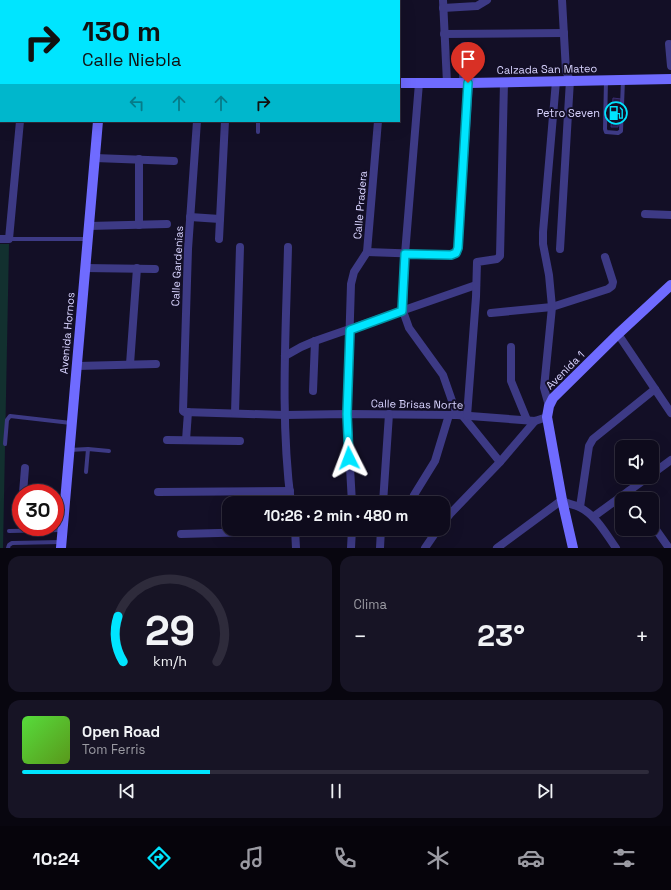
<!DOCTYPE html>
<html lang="es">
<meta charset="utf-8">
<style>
body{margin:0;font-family:"Space Grotesk",sans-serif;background:#171425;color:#f1f3f6;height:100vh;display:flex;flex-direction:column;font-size:15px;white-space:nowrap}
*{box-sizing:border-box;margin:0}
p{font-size:13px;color:#9b9ba3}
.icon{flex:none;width:22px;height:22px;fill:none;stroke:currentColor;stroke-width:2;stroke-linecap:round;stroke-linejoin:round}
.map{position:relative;height:548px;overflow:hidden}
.sheet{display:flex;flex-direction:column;gap:8px;padding:8px;background:#08060f;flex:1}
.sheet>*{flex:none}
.hud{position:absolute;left:0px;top:0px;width:400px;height:122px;box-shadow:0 4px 16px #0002,0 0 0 1px #2e2b3b;background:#00e5ff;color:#111;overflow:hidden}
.tools{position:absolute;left:615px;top:440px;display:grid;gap:8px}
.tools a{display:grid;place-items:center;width:44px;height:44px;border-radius:8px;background:#0e0b1c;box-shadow:0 4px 16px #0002,0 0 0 1px #2e2b3b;font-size:20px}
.speed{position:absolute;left:12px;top:484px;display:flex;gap:8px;font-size:20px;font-weight:700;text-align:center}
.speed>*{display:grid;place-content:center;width:52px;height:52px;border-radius:50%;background:#0e0b1c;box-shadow:0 4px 16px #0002,0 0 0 1px #2e2b3b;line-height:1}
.speed .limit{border:6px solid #d22;background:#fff;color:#111}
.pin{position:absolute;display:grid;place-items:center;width:34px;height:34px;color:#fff;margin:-41px -17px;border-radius:50% 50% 50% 0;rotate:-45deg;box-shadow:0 0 4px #0007}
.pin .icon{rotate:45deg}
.me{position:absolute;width:44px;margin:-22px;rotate:357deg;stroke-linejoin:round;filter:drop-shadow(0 0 3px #0008)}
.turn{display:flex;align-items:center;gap:14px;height:84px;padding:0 16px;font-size:18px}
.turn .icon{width:52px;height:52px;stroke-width:2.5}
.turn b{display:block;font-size:28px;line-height:34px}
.lanes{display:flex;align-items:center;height:38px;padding:0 16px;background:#0003;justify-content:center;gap:20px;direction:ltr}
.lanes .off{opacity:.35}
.big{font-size:30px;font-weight:700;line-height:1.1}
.sheet .card{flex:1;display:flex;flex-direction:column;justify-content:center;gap:6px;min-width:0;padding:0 14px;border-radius:12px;background:#171425}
.sheet .dial{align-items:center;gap:0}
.dial svg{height:104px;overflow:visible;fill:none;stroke:#2e2b3b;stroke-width:7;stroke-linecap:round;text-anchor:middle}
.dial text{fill:#f1f3f6;stroke:none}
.song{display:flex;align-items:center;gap:12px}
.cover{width:48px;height:48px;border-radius:6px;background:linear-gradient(135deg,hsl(110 70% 55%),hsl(90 70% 35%))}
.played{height:4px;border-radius:2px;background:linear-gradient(90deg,#00e5ff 30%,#2e2b3b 30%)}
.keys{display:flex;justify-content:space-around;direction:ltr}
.heat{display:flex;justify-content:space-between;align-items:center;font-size:22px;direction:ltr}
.sheet .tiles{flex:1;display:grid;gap:8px;grid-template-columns:1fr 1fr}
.card:last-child{grid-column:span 2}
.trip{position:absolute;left:222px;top:496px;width:228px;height:40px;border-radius:12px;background:#0e0b1c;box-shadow:0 4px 16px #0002,0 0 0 1px #2e2b3b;font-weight:700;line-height:40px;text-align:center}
.tab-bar{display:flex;height:64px;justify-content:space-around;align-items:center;background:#06040b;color:#9b9ba3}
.tab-bar .icon{width:28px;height:28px}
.tab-bar .active{color:#00e5ff}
.tab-bar b{font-size:18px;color:#f1f3f6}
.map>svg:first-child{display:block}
</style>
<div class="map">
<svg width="671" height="548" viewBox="0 0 671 548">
<rect width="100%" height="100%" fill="#130f26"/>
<path fill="#12302f" d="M0 244H9L3 548H0Z"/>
<path fill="#241b47" stroke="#3b2d73" d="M613 98 621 99 618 127H611Z"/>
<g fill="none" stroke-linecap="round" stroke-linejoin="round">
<g stroke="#3d3a85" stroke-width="4">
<path d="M209 0 210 1"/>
<path d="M226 0V1"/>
<path d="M606 80 605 129 606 132 618 133 621 131 623 80"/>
<path d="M258 132V121"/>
<path d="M9 239H87"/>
<path d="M5 444 7 420 10 416 71 423"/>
<path d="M69 450 88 449 109 451"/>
<path d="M86 472 88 449"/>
<path d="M9 531 62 530"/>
<path d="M8 548 9 545 12 543 61 542"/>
</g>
<g stroke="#3d3a85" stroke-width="8">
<path d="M65 0 66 1"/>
<path d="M117 0V1"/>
<path d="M153 0V1"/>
<path d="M240 0V1"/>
<path d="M310 0V1"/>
<path d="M352 0V1"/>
<path d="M443 0 447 83"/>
<path d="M443 8 477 6 487 0"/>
<path d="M444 34 564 33"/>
<path d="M669 44 671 66"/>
<path d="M419 83 405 254 403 311 409 328 443 375 457 415"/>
<path d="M463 83 464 46"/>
<path d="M197 121 188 249 183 411 184 412 285 415 347 414 457 415 535 421 547 417"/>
<path d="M95 158 174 161"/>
<path d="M645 214 671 215"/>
<path d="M190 217 220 219"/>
<path d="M139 225V159"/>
<path d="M89 226 167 224"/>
<path d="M0 239H9L20 121"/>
<path d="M219 239 225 121"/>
<path d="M288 247C286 331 280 419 291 503"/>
<path d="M560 249 570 80 566 71 562 0"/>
<path d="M367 252 451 255 456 253 458 248 469 83"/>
<path d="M85 268 155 269"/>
<path d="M491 313 552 307 608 289 612 286 613 282 605 257"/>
<path d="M618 334 671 413"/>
<path d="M511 347V381L527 420"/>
<path d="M285 356 301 347 315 341 476 285"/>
<path d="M130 364 137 268"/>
<path d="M77 366 156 364"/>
<path d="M313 391 315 341"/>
<path d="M549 406 544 388 552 307 549 275 543 244V232L556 81"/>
<path d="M235 413 240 247"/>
<path d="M462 415 500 462"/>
<path d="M467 416 476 297 477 262 497 259 500 256 504 82"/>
<path d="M167 440 240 441"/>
<path d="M186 440 188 412"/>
<path d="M652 474 671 460"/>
<path d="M629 491 634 499"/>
<path d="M158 492 290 491"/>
<path d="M23 493 25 468"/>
<path d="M414 495 435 461 449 415"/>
<path d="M352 503 347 414 351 284 354 272 367 252 378 121"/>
<path d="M383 503 389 414"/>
<path d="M580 507 589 446 593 439 655 389"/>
<path d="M55 508H64"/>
<path d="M593 517 648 477"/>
<path d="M443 523 450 514 500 462 535 421"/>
<path d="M652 524 669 548"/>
<path d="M295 529 296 548"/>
<path d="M181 534 295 531"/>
<path d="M351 548 352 529"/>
<path d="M380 548 381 529"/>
<path d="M425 548 438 529"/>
<path d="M497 548 562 500C568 505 573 504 579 507 596 515 606 534 616 548"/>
</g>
<g stroke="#6f6bff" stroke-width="10">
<path d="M399 83H469L671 79"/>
<path d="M0 85H1"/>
<path d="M61 548 98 121"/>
<path d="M573 548 562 500 547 417 549 406 553 398 618 334 671 285"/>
</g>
</g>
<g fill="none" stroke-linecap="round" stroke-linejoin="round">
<g stroke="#0095a6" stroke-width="10">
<path id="route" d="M349 458 347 414 350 330 402 311 405 254 451 255 456 253 458 248 468 83"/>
</g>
<use href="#route" stroke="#00e5ff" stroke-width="7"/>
</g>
<defs>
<g id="fuel-ring" transform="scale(1.15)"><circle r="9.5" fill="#130f26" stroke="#00e5ff" stroke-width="1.5"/><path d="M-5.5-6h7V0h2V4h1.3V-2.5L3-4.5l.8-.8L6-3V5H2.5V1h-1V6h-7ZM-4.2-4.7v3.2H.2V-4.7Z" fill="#00e5ff"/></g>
</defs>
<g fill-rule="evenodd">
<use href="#fuel-ring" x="616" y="113"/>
</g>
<g text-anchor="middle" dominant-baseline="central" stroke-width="4" stroke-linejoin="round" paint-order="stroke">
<g font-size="11" fill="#d9d4ff" stroke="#130f26">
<text transform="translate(547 69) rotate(-1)">Calzada San Mateo</text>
<text transform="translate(360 205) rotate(-85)">Calle Pradera</text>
<text transform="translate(177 266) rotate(-87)">Calle Gardenias</text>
<text transform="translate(67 333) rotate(-85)">Avenida Hornos</text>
<text transform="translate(565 370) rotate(-45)">Avenida 1</text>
<text transform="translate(417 404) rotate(1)">Calle Brisas Norte</text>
</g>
<g font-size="11" fill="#d9d4ff" stroke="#130f26" text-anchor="end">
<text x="600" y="113">Petro Seven</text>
</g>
</g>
</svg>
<div class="tools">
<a><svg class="icon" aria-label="sound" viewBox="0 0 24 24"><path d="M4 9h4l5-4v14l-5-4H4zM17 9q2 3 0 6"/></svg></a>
<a><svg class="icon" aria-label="search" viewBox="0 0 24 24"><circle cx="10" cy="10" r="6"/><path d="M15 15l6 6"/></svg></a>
</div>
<div class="speed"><div class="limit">30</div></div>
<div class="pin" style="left:468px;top:83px;background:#d93025"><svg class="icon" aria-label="arrive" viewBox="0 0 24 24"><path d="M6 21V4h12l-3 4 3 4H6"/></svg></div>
<svg class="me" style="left:349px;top:458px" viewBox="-20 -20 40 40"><path d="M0-17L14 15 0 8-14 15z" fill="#00e5ff" stroke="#fff" stroke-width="4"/></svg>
<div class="trip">10:26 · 2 min · 480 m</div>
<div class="hud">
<div class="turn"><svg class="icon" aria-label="right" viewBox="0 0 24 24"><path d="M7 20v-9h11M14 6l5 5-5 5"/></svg><div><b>130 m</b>Calle Niebla</div></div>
<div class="lanes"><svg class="icon off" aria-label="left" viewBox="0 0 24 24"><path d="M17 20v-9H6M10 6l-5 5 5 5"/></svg><svg class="icon off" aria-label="ahead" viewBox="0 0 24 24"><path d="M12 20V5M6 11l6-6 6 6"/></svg><svg class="icon off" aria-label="ahead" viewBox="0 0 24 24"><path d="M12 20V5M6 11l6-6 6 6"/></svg><svg class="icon" aria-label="right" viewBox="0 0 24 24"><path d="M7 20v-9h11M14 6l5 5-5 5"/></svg></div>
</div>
</div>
<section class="sheet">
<div class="tiles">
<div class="card dial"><svg viewBox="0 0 100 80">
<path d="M14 69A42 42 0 1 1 86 69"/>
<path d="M14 69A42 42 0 0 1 10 34" stroke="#00e5ff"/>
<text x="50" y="56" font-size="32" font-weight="700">29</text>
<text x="50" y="72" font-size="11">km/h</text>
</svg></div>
<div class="card"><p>Clima</p>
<div class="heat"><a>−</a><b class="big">23°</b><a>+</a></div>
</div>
<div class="card">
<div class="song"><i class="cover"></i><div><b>Open Road</b><p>Tom Ferris</p></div></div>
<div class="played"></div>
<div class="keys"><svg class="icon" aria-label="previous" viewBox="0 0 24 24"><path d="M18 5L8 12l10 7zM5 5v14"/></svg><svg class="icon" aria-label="pause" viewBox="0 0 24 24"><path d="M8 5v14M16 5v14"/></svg><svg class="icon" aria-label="next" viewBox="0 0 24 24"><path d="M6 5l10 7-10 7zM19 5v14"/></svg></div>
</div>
</div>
</section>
<nav class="tab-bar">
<b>10:24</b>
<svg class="icon active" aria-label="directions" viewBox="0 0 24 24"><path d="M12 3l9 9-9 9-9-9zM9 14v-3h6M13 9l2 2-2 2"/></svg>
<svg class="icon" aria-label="music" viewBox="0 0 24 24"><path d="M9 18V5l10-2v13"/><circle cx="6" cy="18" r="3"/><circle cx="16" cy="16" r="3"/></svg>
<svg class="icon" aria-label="phone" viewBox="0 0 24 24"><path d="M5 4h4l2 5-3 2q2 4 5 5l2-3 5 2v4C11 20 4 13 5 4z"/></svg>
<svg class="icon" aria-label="climate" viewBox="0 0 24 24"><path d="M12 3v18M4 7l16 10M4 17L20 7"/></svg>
<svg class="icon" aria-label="car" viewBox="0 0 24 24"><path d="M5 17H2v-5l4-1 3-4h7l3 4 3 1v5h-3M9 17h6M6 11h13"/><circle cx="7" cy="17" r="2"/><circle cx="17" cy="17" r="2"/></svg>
<svg class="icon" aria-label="filters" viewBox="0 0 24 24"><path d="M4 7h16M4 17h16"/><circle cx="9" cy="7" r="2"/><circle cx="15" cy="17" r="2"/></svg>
</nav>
